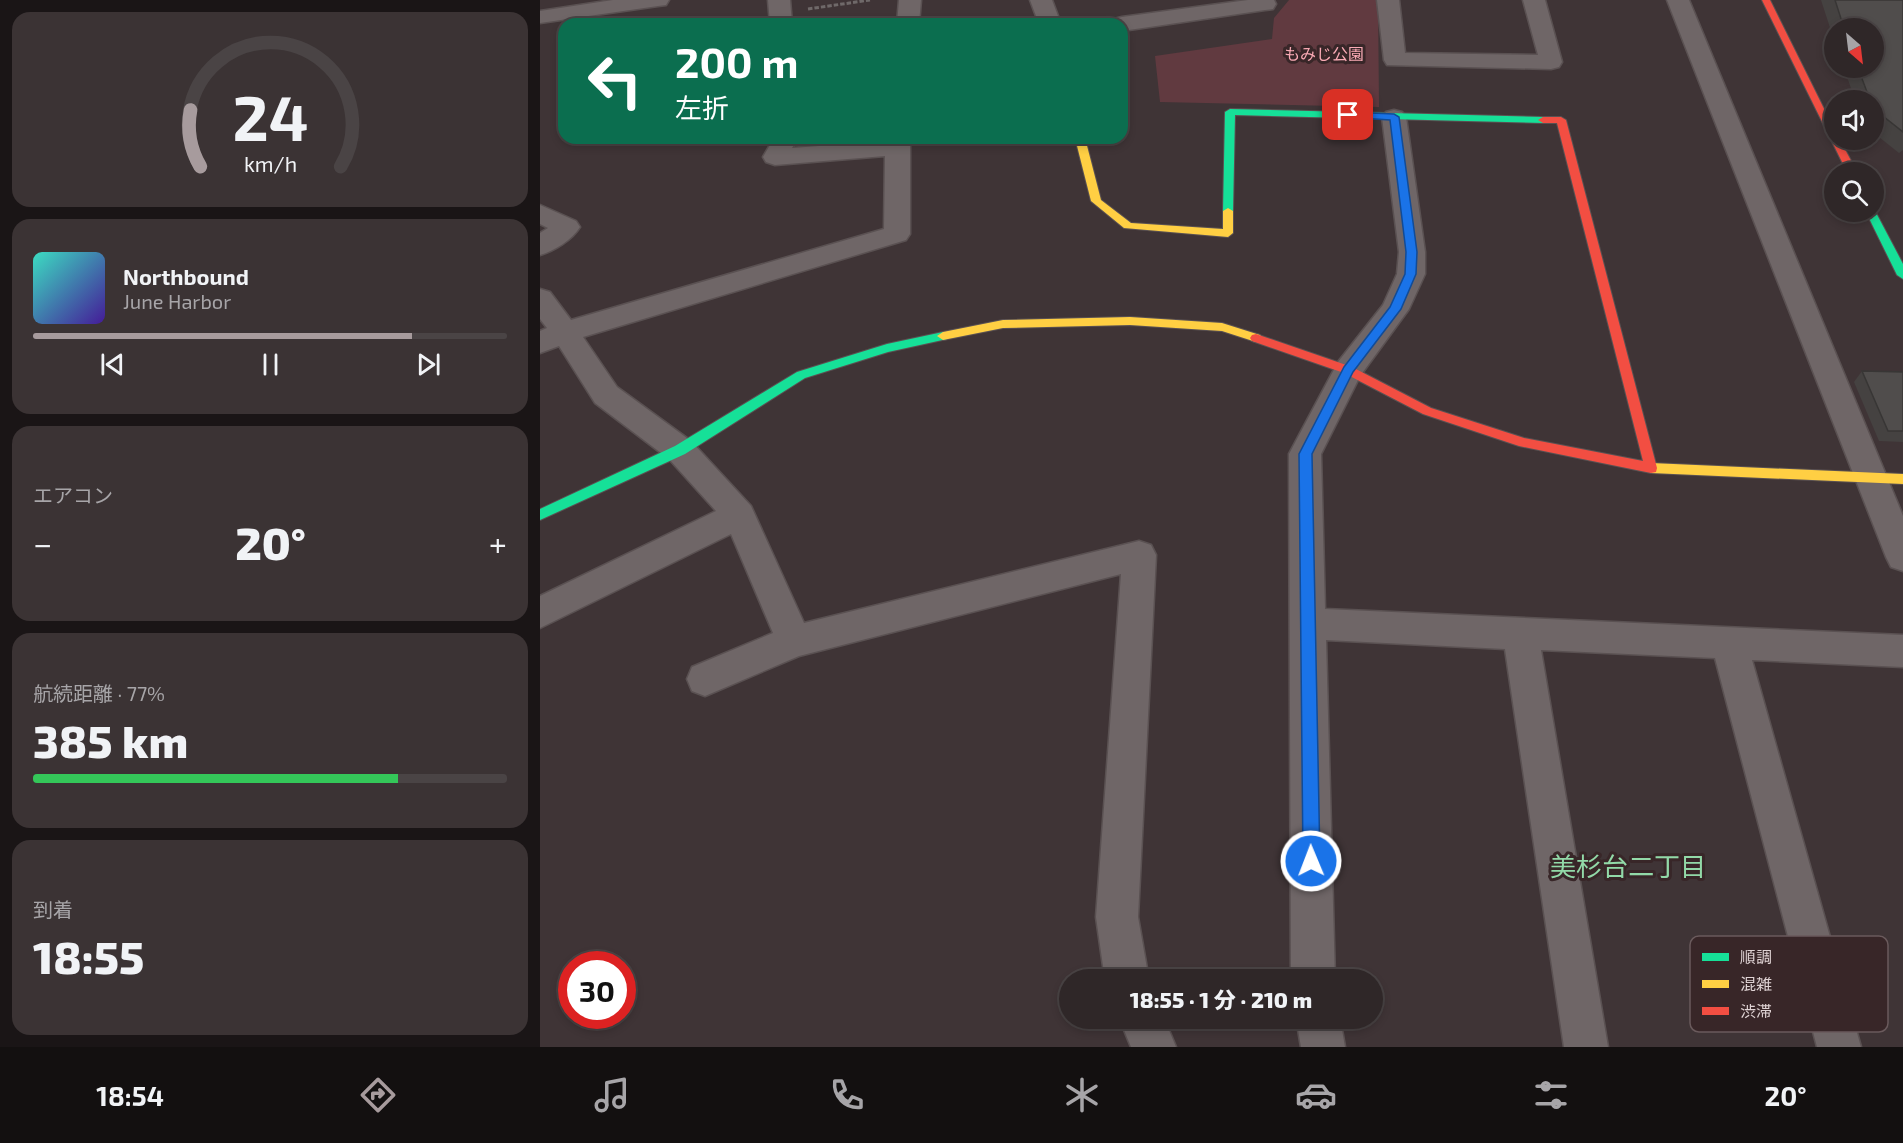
<!DOCTYPE html>
<html lang="ja">
<meta charset="utf-8">
<style>
body{margin:0;font-family:"Exo 2","Noto Sans JP",sans-serif;background:#3b3334;color:#f1f3f6;height:100vh;display:flex;flex-direction:column;font-size:22px;white-space:nowrap}
*{box-sizing:border-box;margin:0}
p{font-size:20px;color:#a7a5a8}
.icon{flex:none;width:33px;height:33px;fill:none;stroke:currentColor;stroke-width:2;stroke-linecap:round;stroke-linejoin:round}
.map{position:relative;flex:1;overflow:hidden}
.sheet{display:flex;flex-direction:column;gap:12px;padding:12px;background:#1a1516;width:540px}
.sheet>*{flex:none}
.banner{position:absolute;left:18px;top:18px;width:570px;height:126px;border-radius:18px;box-shadow:0 3px 9px #0003,0 0 0 2px #4a4445;background:#0b6e4f;color:#fff;overflow:hidden}
.needle{width:39px;rotate:152deg}
.buttons{position:absolute;left:1284px;top:18px;display:grid;gap:12px}
.buttons a{display:grid;place-items:center;width:60px;height:60px;border-radius:50%;background:#2f2728;box-shadow:0 3px 9px #0003,0 0 0 2px #4a4445;font-size:30px}
.speed{position:absolute;left:18px;top:951px;display:flex;gap:12px;font-size:30px;font-weight:700;text-align:center}
.speed>*{display:grid;place-content:center;width:78px;height:78px;border-radius:50%;background:#2f2728;box-shadow:0 3px 9px #0003,0 0 0 2px #4a4445;line-height:1}
.speed .limit{border:9px solid #d22;background:#fff;color:#111}
.pin{position:absolute;display:grid;place-items:center;width:51px;height:51px;color:#fff;margin:-26px;border-radius:12px;box-shadow:0 3px 9px #0006}
.me{position:absolute;width:66px;margin:-33px;rotate:359deg;stroke-linejoin:round;filter:drop-shadow(0 0 4px #0008)}
.turn{display:flex;align-items:center;gap:21px;height:126px;padding:0 18px;font-size:27px}
.turn .icon{width:78px;height:78px;stroke-width:2.5}
.turn b{display:block;font-size:42px;line-height:51px}
.big{font-size:45px;font-weight:800;line-height:1.1}
.sheet .card{flex:1;display:flex;flex-direction:column;justify-content:center;gap:9px;min-width:0;padding:0 21px;border-radius:18px;background:#3b3334}
.sheet .dial{align-items:center;gap:0}
.dial svg{height:156px;overflow:visible;fill:none;stroke:#4a4445;stroke-width:7;stroke-linecap:round;text-anchor:middle}
.dial text{fill:#f1f3f6;stroke:none}
.song{display:flex;align-items:center;gap:18px}
.cover{width:72px;height:72px;border-radius:9px;background:linear-gradient(135deg,hsl(170 70% 55%),hsl(260 70% 35%))}
.played{height:6px;border-radius:3px;background:linear-gradient(90deg,#a79b9d 80%,#4a4445 80%)}
.keys{display:flex;justify-content:space-around;direction:ltr}
.heat{display:flex;justify-content:space-between;align-items:center;font-size:33px;direction:ltr}
.charge{height:9px;border-radius:4px;background:linear-gradient(90deg,#34c759 77%,#4a4445 0)}
.trip{position:absolute;left:519px;top:969px;width:324px;height:60px;border-radius:30px;background:#2f2728;box-shadow:0 3px 9px #0003,0 0 0 2px #4a4445;font-weight:800;line-height:60px;text-align:center}
.dock{display:flex;height:96px;justify-content:space-around;align-items:center;background:#131010;color:#a7a5a8}
.dock .icon{width:42px;height:42px}
.dock .selected{color:#a79b9d}
.dock b{font-size:27px;color:#f1f3f6}
main{display:flex;flex:1;min-height:0}
.map>svg:first-child{display:block}
</style>
<main>
<section class="sheet">
<div class="card dial"><svg viewBox="0 0 100 80">
<path d="M14 69A42 42 0 1 1 86 69"/>
<path d="M14 69A42 42 0 0 1 9 40" stroke="#a79b9d"/>
<text x="50" y="56" font-size="32" font-weight="700">24</text>
<text x="50" y="72" font-size="11">km/h</text>
</svg></div>
<div class="card">
<div class="song"><i class="cover"></i><div><b>Northbound</b><p>June Harbor</p></div></div>
<div class="played"></div>
<div class="keys"><svg class="icon" aria-label="previous" viewBox="0 0 24 24"><path d="M18 5L8 12l10 7zM5 5v14"/></svg><svg class="icon" aria-label="pause" viewBox="0 0 24 24"><path d="M8 5v14M16 5v14"/></svg><svg class="icon" aria-label="next" viewBox="0 0 24 24"><path d="M6 5l10 7-10 7zM19 5v14"/></svg></div>
</div>
<div class="card"><p>エアコン</p>
<div class="heat"><a>−</a><b class="big">20°</b><a>+</a></div>
</div>
<div class="card"><p>航続距離 · 77%</p><b class="big">385 km</b><div class="charge"></div></div>
<div class="card"><p>到着</p><b class="big">18:55</b></div>
</section>
<div class="map">
<svg width="1363" height="1047" viewBox="0 0 1363 1047">
<rect width="100%" height="100%" fill="#3f3436"/>
<path fill="#613a40" d="M749 0H838L839 107 620 102 615 56 732 39 734 18Z"/>
<g fill="none" stroke-linecap="round" stroke-linejoin="round">
<g stroke="#5a5152" stroke-width="3">
<g id="street">
<path d="M73 0H129L126 5 118 6 0 23V11Z"/>
<path d="M228 0H250L252 24H230Z"/>
<path d="M359 0H381L379 24H357Z"/>
<path d="M490 0H512L521 24H499Z"/>
<path d="M708 0H734L736 4 733 9 725 10 582 31V24H571L574 19 582 17Z"/>
<path d="M837 0H859L865 53 998 55 983 0H1005L1022 62 1019 67 1011 69 847 65 844 60Z"/>
<path d="M1127 0H1149L1363 516V571L1351 567 1346 557Z"/>
<path d="M854 110 862 112 866 117 885 252V274L869 309 820 376 781 454 785 609 1363 635V667L1212 660 1321 1047H1277L1175 658 1001 650 1068 1047H1024L965 649 786 640 795 980H751L749 454 798 362 843 305 857 274 859 252 842 117 846 112Z"/>
<path d="M234 138H258L252 148 346 141V138H370V234L366 240 43 337 77 387 151 441 211 506 264 623 599 541 611 545 616 555 598 917 609 980H565L556 917 581 574 259 656 165 696 152 691 147 679 152 667 233 633 191 534 0 628V596L176 511 129 459 55 403 19 346 0 353V331L7 328 0 319V289L10 292 31 320 344 229 345 156 235 165 226 162 223 157Z"/>
<path d="M0 205 36 221 40 227C32 240 14 251 0 255V233L8 228 0 224Z"/>
<path d="M579 1018H624L636 1047H591Z"/>
<path d="M756 1018H800L805 1047H761Z"/>
</g>
</g>
<g stroke="#5a5152" stroke-width="2">
<g id="fast">
<path d="M690 109 1003 117 1008 120 1003 123 695 115 693 211 688 214 683 211 685 112Z"/>
<path d="M1334 209 1363 264V279L1357 275 1326 212H1334Z"/>
<path d="M403 332 407 333 409 336 407 339 348 352 265 378 145 454 0 520V509L135 446 257 372 347 344Z"/>
</g>
</g>
<g stroke="#5a5152" stroke-width="2">
<g id="slow">
<path d="M535 138H545L561 200 591 223 683 229V211L688 208 693 211V233L688 237 584 228 551 201Z"/>
<path d="M590 317 682 323 720 335 722 338 716 342 682 331 590 325 463 328 403 340 397 336 403 332 463 320Z"/>
<path d="M1111 463 1363 474V484L1111 473 1105 468Z"/>
</g>
</g>
<g stroke="#5a5152" stroke-width="2">
<g id="jam">
<path d="M1222 0H1230L1294 129V140H1300L1317 172H1307Z"/>
<path d="M1021 117 1026 120 1117 468 1116 472 1111 473 979 446 883 414 804 373 712 341 710 338 712 335 716 334 812 367 891 408 984 438 1103 461 1017 123H1003L998 120 1003 117Z"/>
</g>
</g>
<path stroke="#6f6969" stroke-width="3" stroke-dasharray="4.5 2" stroke-linecap="butt" d="M268 9 330 0"/>
<use href="#street" fill="#6f6667" fill-rule="evenodd"/>
<use href="#fast" fill="#16e098" fill-rule="evenodd"/>
<use href="#slow" fill="#ffcf43" fill-rule="evenodd"/>
<use href="#jam" fill="#f24e42" fill-rule="evenodd"/>
</g>
<g fill="#454241">
<path d="M1281 0H1363V150L1359 153 1334 133V100H1315L1304 68H1334V28H1294V40Z"/>
<path d="M1322 371 1363 372V442L1339 441 1314 382Z"/>
</g>
<g fill="#504d4c" stroke="#383635" stroke-width="1.5">
<path d="M1295 0H1363V132L1334 109V100H1330L1318 68H1334V28H1304Z"/>
<path d="M1322 371 1363 372V431H1348Z"/>
</g>
<path fill="#1a73e8" stroke="#114b97" stroke-width="1.5" d="M808 112 854 114 859 117 877 252 876 274 861 309 813 372 772 454 780 861 777 867 771 870 766 867 763 861 759 454 804 367 850 307 865 274 866 252 850 120 804 117V113Z"/>
<g text-anchor="middle" dominant-baseline="central" stroke-width="6" stroke-linejoin="round" paint-order="stroke">
<g font-size="16" fill="#faaab5" stroke="#382628">
<text x="784" y="53">もみじ公園</text>
</g>
<g font-size="26" fill="#92d9a8" stroke="#382628">
<text x="1088" y="865">美杉台二丁目</text>
</g>
</g>
<rect x="1150" y="936" width="198" height="96" rx="9" fill="#382628" stroke="#6a5a5c" stroke-width="1.5"/>
<rect x="1162" y="953" width="27" height="8" fill="#16e098"/>
<rect x="1162" y="980" width="27" height="8" fill="#ffcf43"/>
<rect x="1162" y="1007" width="27" height="8" fill="#f24e42"/>
<g font-size="16" fill="#dfd3d4">
<text x="1200" y="963">順調</text>
<text x="1200" y="990">混雑</text>
<text x="1200" y="1017">渋滞</text>
</g>
</svg>
<div class="buttons">
<a><svg class="needle" viewBox="-14 -14 28 28"><path d="M0-13l5 13h-10z" fill="#e53935"/><path d="M0 13l5-13h-10z" fill="#a7a5a8"/></svg></a>
<a><svg class="icon" aria-label="sound" viewBox="0 0 24 24"><path d="M4 9h4l5-4v14l-5-4H4zM17 9q2 3 0 6"/></svg></a>
<a><svg class="icon" aria-label="search" viewBox="0 0 24 24"><circle cx="10" cy="10" r="6"/><path d="M15 15l6 6"/></svg></a>
</div>
<div class="speed"><div class="limit">30</div></div>
<div class="pin" style="left:808px;top:115px;background:#d93025"><svg class="icon" aria-label="arrive" viewBox="0 0 24 24"><path d="M6 21V4h12l-3 4 3 4H6"/></svg></div>
<svg class="me" style="left:771px;top:861px" viewBox="-20 -20 40 40"><circle r="17" fill="#1a73e8" stroke="#fff" stroke-width="3"/><path d="M0-11L8 9 0 5-8 9z" fill="#fff"/></svg>
<div class="trip">18:55 · 1 分 · 210 m</div>
<div class="banner">
<div class="turn"><svg class="icon" aria-label="left" viewBox="0 0 24 24"><path d="M17 20v-9H6M10 6l-5 5 5 5"/></svg><div><b>200 m</b>左折</div></div>
</div>
</div>
</main>
<nav class="dock">
<b>18:54</b>
<svg class="icon selected" aria-label="directions" viewBox="0 0 24 24"><path d="M12 3l9 9-9 9-9-9zM9 14v-3h6M13 9l2 2-2 2"/></svg>
<svg class="icon" aria-label="music" viewBox="0 0 24 24"><path d="M9 18V5l10-2v13"/><circle cx="6" cy="18" r="3"/><circle cx="16" cy="16" r="3"/></svg>
<svg class="icon" aria-label="phone" viewBox="0 0 24 24"><path d="M5 4h4l2 5-3 2q2 4 5 5l2-3 5 2v4C11 20 4 13 5 4z"/></svg>
<svg class="icon" aria-label="climate" viewBox="0 0 24 24"><path d="M12 3v18M4 7l16 10M4 17L20 7"/></svg>
<svg class="icon" aria-label="car" viewBox="0 0 24 24"><path d="M5 17H2v-5l4-1 3-4h7l3 4 3 1v5h-3M9 17h6M6 11h13"/><circle cx="7" cy="17" r="2"/><circle cx="17" cy="17" r="2"/></svg>
<svg class="icon" aria-label="filters" viewBox="0 0 24 24"><path d="M4 7h16M4 17h16"/><circle cx="9" cy="7" r="2"/><circle cx="15" cy="17" r="2"/></svg>
<b>20°</b>
</nav>
